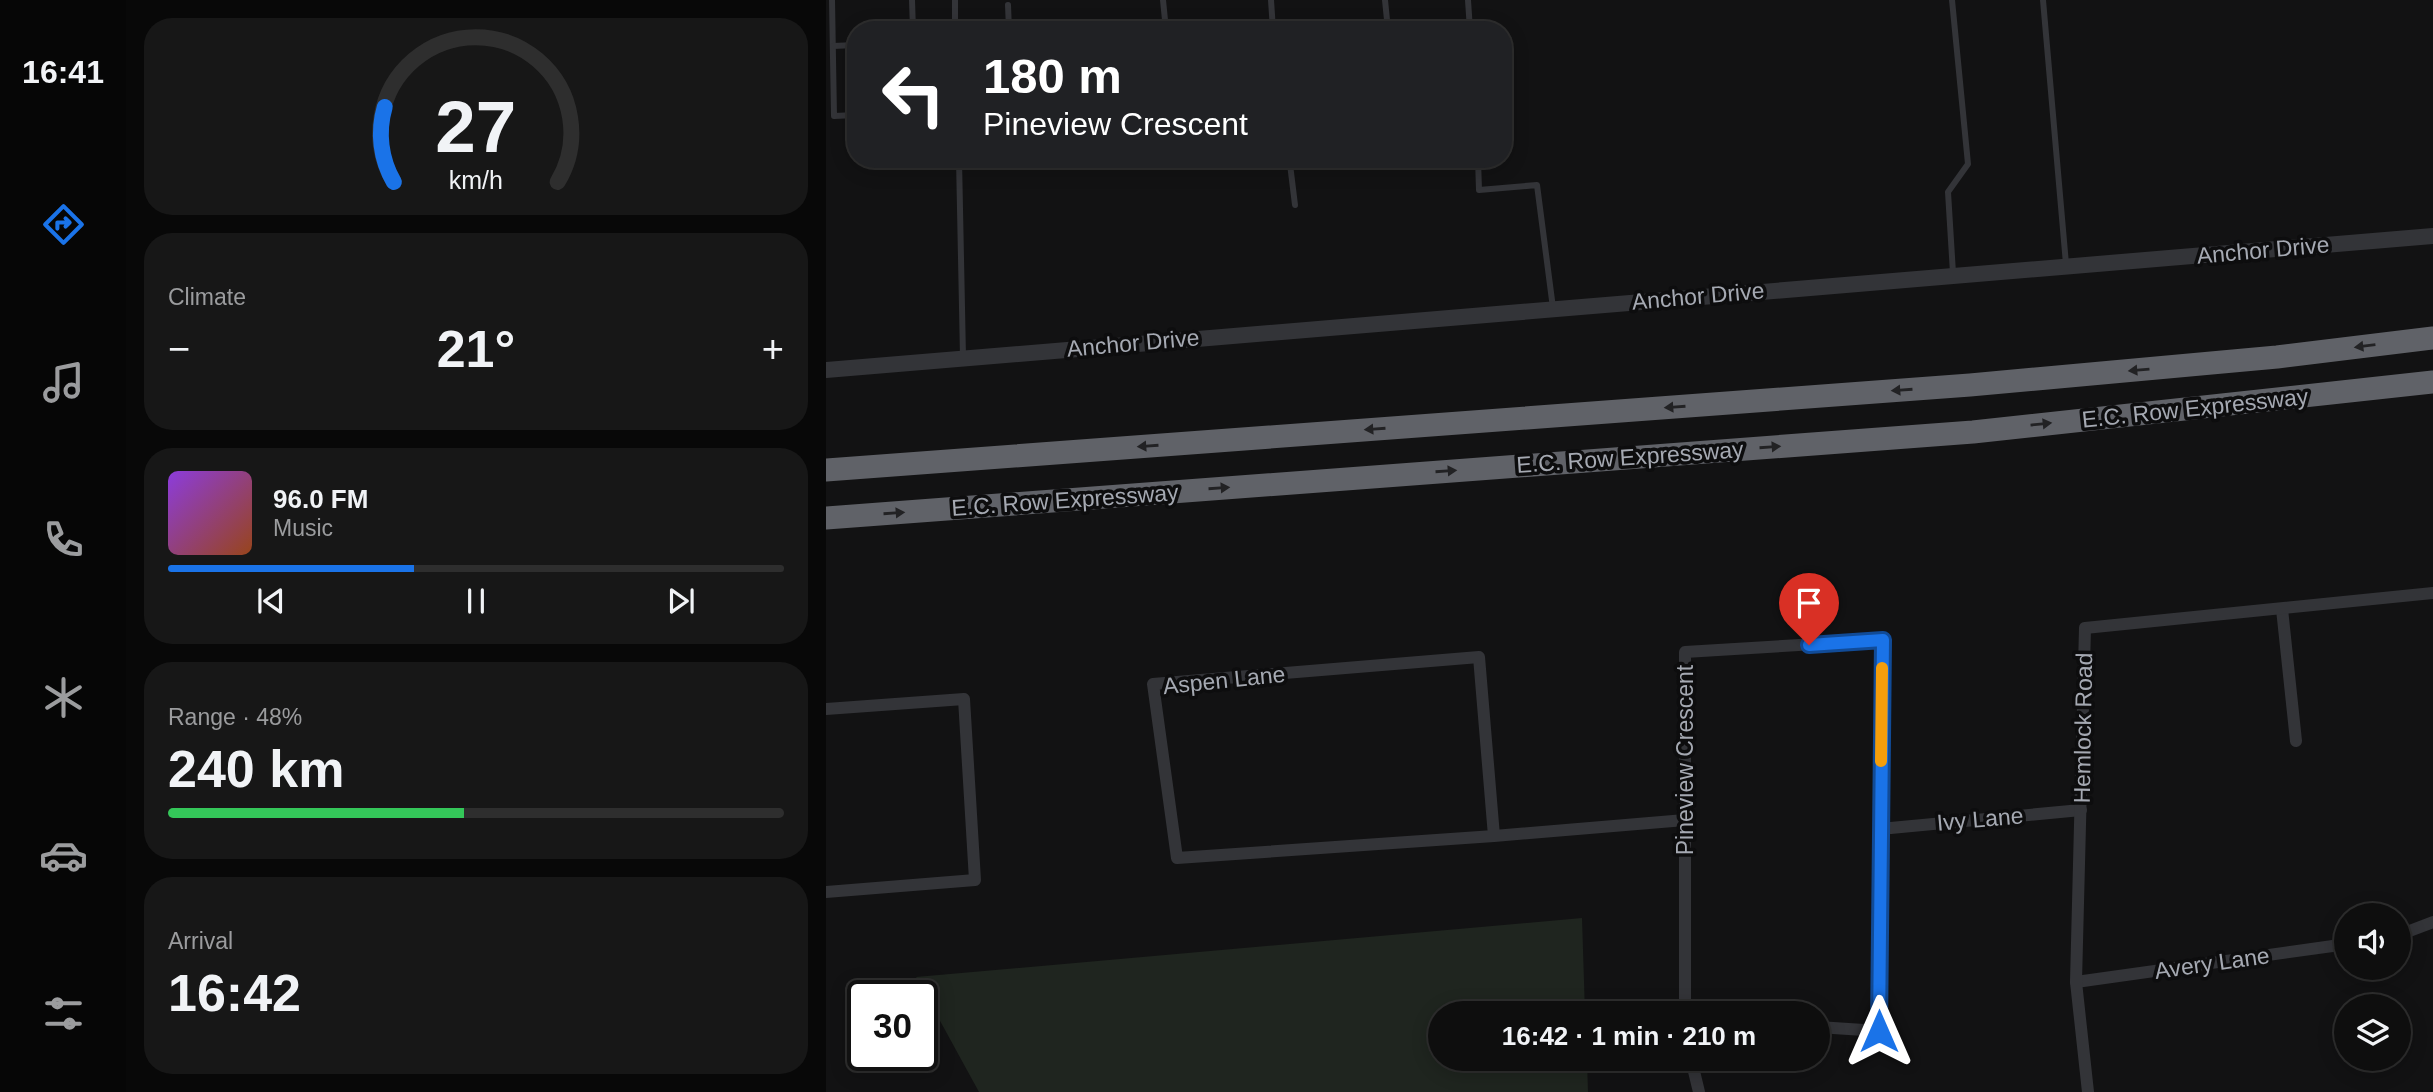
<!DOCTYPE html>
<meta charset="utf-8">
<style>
body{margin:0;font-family:Arial,sans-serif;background:#171717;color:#f1f3f6;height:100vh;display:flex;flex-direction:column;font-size:26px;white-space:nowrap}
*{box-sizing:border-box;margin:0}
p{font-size:23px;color:#9b9c9e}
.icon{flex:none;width:38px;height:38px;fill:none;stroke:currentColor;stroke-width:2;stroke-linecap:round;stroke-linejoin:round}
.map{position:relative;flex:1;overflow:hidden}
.sheet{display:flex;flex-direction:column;gap:18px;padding:18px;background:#080808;width:700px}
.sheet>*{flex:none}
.top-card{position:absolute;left:21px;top:21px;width:665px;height:147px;border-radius:28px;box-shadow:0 4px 18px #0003,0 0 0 2px #2e2e2e;background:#202124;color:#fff;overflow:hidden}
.tools{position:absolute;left:1508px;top:903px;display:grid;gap:14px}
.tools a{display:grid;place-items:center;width:77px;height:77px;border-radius:50%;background:#0e0e0e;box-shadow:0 4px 18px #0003,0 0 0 2px #2e2e2e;font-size:35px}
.speed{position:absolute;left:21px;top:980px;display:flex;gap:14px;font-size:35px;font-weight:700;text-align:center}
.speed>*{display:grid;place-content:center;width:91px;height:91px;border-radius:50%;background:#0e0e0e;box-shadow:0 4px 18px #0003,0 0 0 2px #2e2e2e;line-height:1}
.speed .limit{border:4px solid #111;border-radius:10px;background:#fff;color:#111}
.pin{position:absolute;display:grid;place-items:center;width:60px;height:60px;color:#fff;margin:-72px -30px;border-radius:50% 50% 50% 0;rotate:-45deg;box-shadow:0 0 7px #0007}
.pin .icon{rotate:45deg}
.me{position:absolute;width:77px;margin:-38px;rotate:0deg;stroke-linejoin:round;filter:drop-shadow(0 0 5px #0008)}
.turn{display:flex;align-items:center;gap:24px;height:147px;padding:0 21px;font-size:32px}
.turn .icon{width:91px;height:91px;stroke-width:2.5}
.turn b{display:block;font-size:49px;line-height:60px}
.big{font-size:52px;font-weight:600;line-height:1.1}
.sheet .tile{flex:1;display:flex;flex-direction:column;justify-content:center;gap:10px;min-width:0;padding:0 24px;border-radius:28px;background:#171717}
.sheet .dial{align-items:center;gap:0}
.dial svg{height:182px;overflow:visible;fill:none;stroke:#2e2e2e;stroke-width:7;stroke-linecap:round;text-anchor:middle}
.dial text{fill:#f1f3f6;stroke:none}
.song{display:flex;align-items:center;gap:21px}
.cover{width:84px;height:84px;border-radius:10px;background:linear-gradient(135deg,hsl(270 70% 55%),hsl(20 70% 35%))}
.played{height:7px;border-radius:4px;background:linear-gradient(90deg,#1a73e8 40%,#2e2e2e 40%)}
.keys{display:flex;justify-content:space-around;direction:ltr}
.heat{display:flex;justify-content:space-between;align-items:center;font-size:38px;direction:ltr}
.charge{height:10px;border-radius:5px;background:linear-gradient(90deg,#34c759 48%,#2e2e2e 0)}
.trip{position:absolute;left:602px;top:1001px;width:402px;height:70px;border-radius:35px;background:#0e0e0e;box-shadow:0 4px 18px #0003,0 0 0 2px #2e2e2e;font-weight:600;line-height:70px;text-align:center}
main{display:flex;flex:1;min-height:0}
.tab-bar{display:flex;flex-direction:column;width:126px;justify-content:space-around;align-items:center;background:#060606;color:#9b9c9e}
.tab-bar .icon{width:49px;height:49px}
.tab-bar .on{color:#1a73e8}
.tab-bar b{font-size:32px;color:#f1f3f6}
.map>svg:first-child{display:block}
</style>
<main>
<nav class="tab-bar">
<b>16:41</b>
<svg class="icon on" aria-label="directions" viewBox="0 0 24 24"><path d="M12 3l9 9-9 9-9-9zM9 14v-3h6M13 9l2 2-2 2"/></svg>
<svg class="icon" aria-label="music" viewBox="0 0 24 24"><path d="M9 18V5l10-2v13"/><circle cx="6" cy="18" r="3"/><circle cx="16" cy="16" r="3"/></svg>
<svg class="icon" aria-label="phone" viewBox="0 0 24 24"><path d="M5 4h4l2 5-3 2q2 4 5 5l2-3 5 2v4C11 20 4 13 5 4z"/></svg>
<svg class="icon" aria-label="climate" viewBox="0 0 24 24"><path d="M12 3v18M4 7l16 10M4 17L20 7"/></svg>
<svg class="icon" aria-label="car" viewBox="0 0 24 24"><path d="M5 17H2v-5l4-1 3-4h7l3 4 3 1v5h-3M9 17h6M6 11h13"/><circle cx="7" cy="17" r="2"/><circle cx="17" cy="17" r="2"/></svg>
<svg class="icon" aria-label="filters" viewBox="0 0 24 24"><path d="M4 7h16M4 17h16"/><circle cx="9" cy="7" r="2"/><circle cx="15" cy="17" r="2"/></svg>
</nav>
<section class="sheet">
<div class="tile dial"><svg viewBox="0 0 100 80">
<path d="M14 69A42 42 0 1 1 86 69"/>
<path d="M14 69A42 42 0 0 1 10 36" stroke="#1a73e8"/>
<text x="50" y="56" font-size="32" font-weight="700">27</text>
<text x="50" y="72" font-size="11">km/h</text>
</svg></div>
<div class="tile"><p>Climate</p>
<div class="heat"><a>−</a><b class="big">21°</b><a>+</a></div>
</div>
<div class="tile">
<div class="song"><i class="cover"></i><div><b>96.0 FM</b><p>Music</p></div></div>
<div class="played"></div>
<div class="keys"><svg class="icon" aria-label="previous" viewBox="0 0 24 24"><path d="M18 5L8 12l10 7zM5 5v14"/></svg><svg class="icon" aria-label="pause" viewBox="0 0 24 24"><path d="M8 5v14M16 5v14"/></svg><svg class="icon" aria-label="next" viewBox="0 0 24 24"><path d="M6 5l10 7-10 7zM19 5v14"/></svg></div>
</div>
<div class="tile"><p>Range · 48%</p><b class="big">240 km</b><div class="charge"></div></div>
<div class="tile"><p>Arrival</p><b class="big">16:42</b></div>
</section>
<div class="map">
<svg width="1607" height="1092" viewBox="0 0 1607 1092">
<rect width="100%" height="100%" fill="#121213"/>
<path fill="#1f251f" d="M756 918 759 1013H614V1059H761L762 1092H153L90 977Z"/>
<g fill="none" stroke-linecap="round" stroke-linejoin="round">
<g stroke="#333438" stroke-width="6">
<path d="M6 0 8 116 30 115"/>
<path d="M86 0 87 30"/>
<path d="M129 0V30"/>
<path d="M337 0 340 30"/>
<path d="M445 0 447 30"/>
<path d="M559 0 562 30"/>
<path d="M642 0 644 30"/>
<path d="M1126 0 1142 164 1122 192 1127 273"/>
<path d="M1217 0 1240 264"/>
<path d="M182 5 183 30"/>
<path d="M7 46 30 45"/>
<path d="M133 159 137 357"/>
<path d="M449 159 464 164 469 205"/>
<path d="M463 159 464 164 502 159"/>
<path d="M652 159 653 190 711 185 727 308"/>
</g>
<g stroke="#333438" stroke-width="12">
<path d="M1456 609 1470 741"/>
<path d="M0 709 138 699 149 880 0 892"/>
<path d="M1054 829 1255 810"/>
<path d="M668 836 351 858 327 684 653 657 668 836 859 820"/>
<path d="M1573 935 1607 922"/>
<path d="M1250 982 1521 944"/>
<path d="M859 1013V652L1057 640 1053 1031 992 1027"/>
<path d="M865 1059 873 1092"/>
<path d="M1262 1092 1250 982 1259 628 1607 593"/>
</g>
<path stroke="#333438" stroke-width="16" d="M0 370 1607 236"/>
<g stroke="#606268" stroke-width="23">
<path d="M0 470 1144 385 1451 357 1607 338"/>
<path d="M0 518 1147 432 1607 382"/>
</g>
</g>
<defs><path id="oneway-solid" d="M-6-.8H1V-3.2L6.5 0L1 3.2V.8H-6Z" transform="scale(1.75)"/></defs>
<g fill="#222224">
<use href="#oneway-solid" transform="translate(1539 346) rotate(173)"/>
<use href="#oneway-solid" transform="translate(1313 370) rotate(175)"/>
<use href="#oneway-solid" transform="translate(1076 390) rotate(176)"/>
<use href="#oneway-solid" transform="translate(849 407) rotate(176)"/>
<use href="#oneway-solid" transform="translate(1215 424) rotate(-6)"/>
<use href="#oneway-solid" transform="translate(549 429) rotate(176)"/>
<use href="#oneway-solid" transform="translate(322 446) rotate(176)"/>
<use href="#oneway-solid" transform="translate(944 447) rotate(-4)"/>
<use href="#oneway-solid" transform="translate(620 471) rotate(-4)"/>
<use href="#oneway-solid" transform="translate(393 488) rotate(-4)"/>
<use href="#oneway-solid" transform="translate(68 513) rotate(-4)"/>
</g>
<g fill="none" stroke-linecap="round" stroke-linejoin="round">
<g stroke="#114b97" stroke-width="18">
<path id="route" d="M983 645 1057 640 1053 1031"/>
</g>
<use href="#route" stroke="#1a73e8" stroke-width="12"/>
<path stroke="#f59e0b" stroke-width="12" d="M1055 761 1056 668"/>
</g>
<g text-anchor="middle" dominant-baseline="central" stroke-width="7" stroke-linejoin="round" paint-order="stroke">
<g font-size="23" fill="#a5a9b2" stroke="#0d0d0e">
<text transform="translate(1437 250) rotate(-5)">Anchor Drive</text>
<text transform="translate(872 296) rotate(-5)">Anchor Drive</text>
<text transform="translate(307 343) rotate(-5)">Anchor Drive</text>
<text transform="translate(1369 408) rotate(-6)">E.C. Row Expressway</text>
<text transform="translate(804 457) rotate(-4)">E.C. Row Expressway</text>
<text transform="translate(239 500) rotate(-4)">E.C. Row Expressway</text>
<text transform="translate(398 680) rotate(-6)">Aspen Lane</text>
<text transform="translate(1257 728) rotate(-89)">Hemlock Road</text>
<text transform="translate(859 760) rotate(-90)">Pineview Crescent</text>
<text transform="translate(1154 819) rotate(-5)">Ivy Lane</text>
<text transform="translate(1386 963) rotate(-8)">Avery Lane</text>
</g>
</g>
</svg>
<div class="tools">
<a><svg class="icon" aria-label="sound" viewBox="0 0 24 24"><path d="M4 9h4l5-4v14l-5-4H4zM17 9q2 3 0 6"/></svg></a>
<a><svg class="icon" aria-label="layers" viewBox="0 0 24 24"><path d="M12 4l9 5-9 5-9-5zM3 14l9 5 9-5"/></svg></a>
</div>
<div class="speed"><div class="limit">30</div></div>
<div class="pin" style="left:983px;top:645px;background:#d93025"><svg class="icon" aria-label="arrive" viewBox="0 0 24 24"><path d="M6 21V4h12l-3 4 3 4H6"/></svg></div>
<svg class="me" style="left:1053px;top:1031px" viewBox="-20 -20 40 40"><path d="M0-17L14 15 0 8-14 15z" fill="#1a73e8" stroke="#fff" stroke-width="4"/></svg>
<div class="trip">16:42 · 1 min · 210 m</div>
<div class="top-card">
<div class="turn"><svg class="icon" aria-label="left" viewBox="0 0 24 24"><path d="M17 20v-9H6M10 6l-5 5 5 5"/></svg><div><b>180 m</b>Pineview Crescent</div></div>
</div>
</div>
</main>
